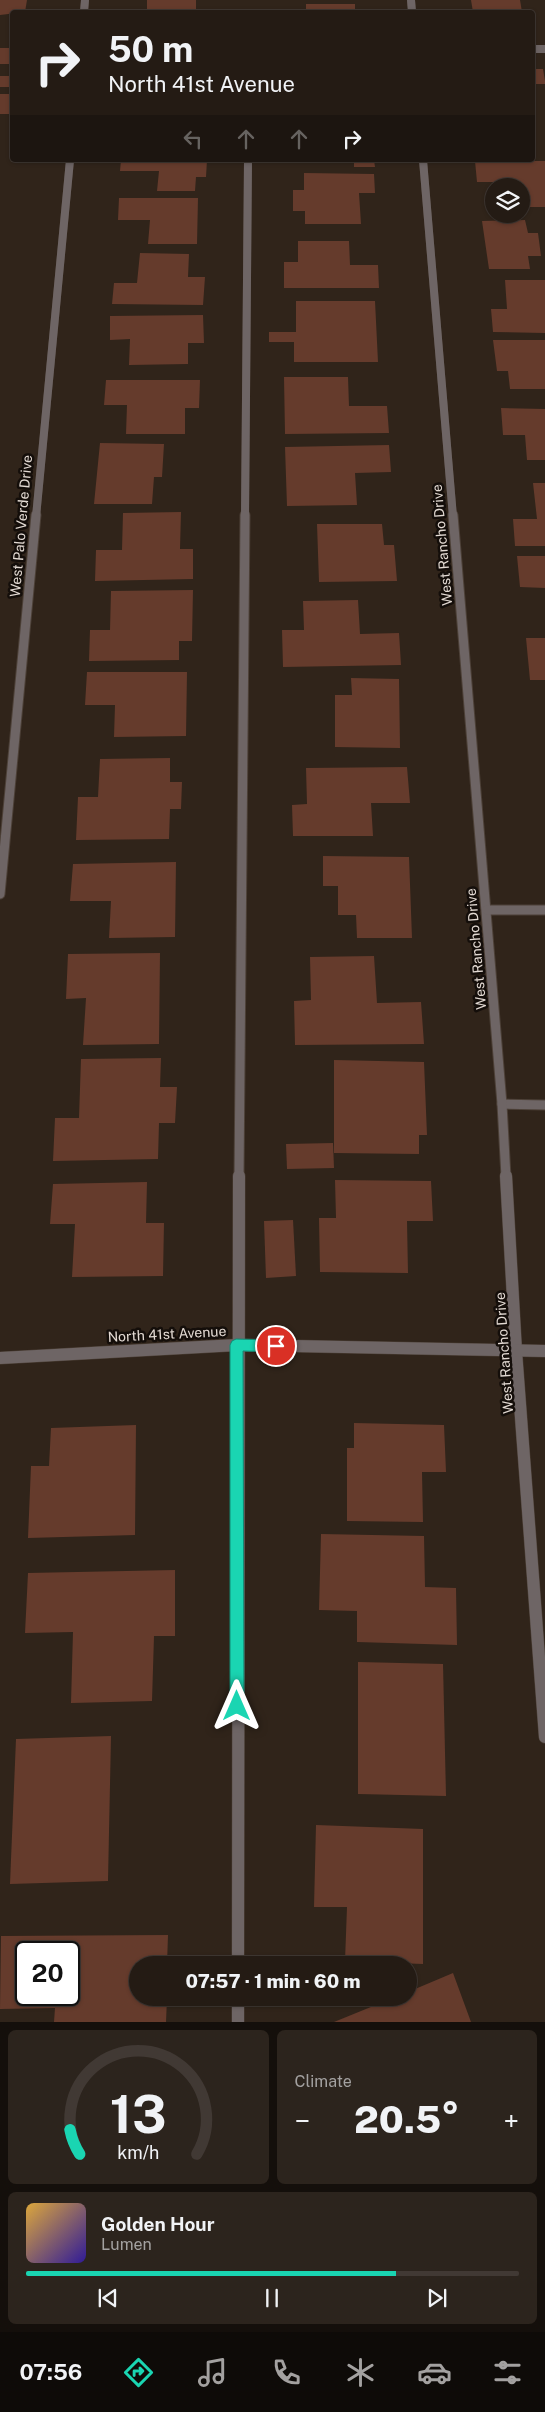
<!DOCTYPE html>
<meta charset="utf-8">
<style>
body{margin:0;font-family:"Public Sans",sans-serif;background:#2c241d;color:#f1f3f6;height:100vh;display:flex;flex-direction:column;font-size:19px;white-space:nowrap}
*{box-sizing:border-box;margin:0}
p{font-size:16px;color:#a3a1a0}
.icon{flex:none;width:28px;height:28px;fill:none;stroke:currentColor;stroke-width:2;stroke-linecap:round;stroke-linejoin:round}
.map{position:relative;height:2022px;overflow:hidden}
.details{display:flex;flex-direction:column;gap:8px;padding:8px;background:#140f0b;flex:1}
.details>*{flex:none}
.banner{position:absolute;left:10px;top:10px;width:525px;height:152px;border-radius:5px;box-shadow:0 1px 4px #0004,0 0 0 1px #413934;background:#241b14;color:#f1f3f6;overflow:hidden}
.buttons{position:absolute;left:485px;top:178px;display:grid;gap:10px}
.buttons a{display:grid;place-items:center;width:45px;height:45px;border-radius:50%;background:#241b14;box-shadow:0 1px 4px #0004,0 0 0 1px #413934;font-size:25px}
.speed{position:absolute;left:15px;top:1941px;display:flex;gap:10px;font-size:25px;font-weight:700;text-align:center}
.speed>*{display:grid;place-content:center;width:65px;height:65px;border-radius:50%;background:#241b14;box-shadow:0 1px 4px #0004,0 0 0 1px #413934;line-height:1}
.speed .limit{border:2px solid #111;border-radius:8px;background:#fff;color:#111}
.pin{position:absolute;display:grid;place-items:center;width:42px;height:42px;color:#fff;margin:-21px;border:2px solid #fff;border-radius:50%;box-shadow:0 1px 5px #0007}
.me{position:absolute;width:55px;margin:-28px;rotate:0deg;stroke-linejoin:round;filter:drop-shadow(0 0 4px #0008)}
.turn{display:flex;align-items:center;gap:18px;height:105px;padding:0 15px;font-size:22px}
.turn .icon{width:65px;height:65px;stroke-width:2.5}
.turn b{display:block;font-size:35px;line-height:42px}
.lanes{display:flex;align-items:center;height:48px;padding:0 15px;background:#0003;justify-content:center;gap:25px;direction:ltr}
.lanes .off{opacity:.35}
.big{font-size:38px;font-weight:800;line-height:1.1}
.details .widget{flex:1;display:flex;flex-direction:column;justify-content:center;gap:8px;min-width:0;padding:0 18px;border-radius:8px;background:#2c241d}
.details .dial{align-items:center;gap:0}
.dial svg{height:130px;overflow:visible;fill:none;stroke:#413934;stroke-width:7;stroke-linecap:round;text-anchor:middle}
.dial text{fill:#f1f3f6;stroke:none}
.song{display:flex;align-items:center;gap:15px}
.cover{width:60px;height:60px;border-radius:8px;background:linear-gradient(135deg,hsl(40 70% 55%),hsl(250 70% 35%))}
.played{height:5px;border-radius:2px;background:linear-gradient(90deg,#1ad5b2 75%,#413934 75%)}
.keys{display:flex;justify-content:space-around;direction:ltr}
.heat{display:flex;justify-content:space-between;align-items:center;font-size:28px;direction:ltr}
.details .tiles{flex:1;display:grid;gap:8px;grid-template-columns:1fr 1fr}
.widget:last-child{grid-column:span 2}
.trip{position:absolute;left:129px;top:1956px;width:288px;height:50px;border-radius:25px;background:#241b14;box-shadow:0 1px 4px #0004,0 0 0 1px #413934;font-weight:800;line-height:50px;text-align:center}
.menu{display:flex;height:80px;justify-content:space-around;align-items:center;background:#0e0b08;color:#a3a1a0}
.menu .icon{width:35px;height:35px}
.menu .on{color:#1ad5b2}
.menu b{font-size:22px;color:#f1f3f6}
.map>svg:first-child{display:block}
</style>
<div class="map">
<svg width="545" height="2022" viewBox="0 0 545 2022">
<rect width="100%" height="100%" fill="#30241a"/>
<g fill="#653b2c" fill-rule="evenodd">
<path d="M0 0H27L25 12 0 15Z"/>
<rect x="147" y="0" width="49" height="12"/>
<path d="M471 0H520L522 12H473Z"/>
<rect x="306" y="4" width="49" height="8"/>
<rect x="0" y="48" width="12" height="16"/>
<path d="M532 69H543L545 81V84H534L535 99H532Z"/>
<path d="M0 76H12L11 87H0Z"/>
<rect x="0" y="94" width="12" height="20"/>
<path d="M121 160H207L206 177H196L195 191H157L159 171H120Z"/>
<path d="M354 160H374L375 167H354Z"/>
<path d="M475 161H545V207H521V186H510V182H477Z"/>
<path d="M304 173 374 174 375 193H359L361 224H305V211H293V190H304Z"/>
<path d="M119 198H198L197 244H148L150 220H118Z"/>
<path d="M525 220 528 233H538L541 256H528L530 269H489L482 221Z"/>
<path d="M298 241H349L350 265H378L379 288H284V262H298Z"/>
<path d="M140 253 189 254 188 277H205L203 305 112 304 114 283H137Z"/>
<path d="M505 280H545V333L493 332 491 309H507Z"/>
<path d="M296 301H375L378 362H294V342H269V332H296Z"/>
<path d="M203 315 204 343H188V364L129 365 130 339 110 340V316Z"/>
<path d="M493 340H545V389H510L508 371H497Z"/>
<path d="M284 377H348L349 406H387L389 433 285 434Z"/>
<path d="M106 380H200L199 408H185V434H126L127 405H104Z"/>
<path d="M501 408 545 409V460H527L525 435H503Z"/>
<path d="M100 443 164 444 162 477H154L152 504H94Z"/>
<path d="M389 445 391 472 355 473 357 505 287 506 285 447Z"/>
<path d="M533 483H545V546H515L513 519H537Z"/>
<path d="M181 512 180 549H193V579L95 581 96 550H122L123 513Z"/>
<path d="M317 524H382L384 545H394L397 581 319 582Z"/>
<path d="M517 556H545V588L520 587Z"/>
<path d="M193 590 192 641H179V660L89 661 90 630H110L111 591Z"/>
<path d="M358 600 360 634 399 633 401 665 283 667 282 630H304L303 601Z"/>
<path d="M526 638H545V680H530Z"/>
<path d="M87 672H187L186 736 114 737 115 705H85Z"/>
<path d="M351 678 399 679 400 748 335 747V695H352Z"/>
<path d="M170 758V782H182L181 809H170L169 839 76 840 78 797H98L100 759Z"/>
<path d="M407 767 410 803H371L373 836H293L292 805 307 804 306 768Z"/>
<path d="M323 856 409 857 412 938H357L356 915H338V886H323Z"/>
<path d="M176 862 175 937 109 938 111 901H70L73 864Z"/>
<path d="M160 953 159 1044 83 1045 86 998 66 999 68 954Z"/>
<path d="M374 956 377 1003 421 1002 424 1044 295 1045 294 1001 311 1000 310 957Z"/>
<path d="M161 1058 160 1087H177L175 1123H159L158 1159 53 1161 55 1118H79L81 1059Z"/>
<path d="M334 1060 424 1062 427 1135H419V1154L334 1153Z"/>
<path d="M333 1143 334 1168 287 1169 286 1144Z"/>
<path d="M335 1180 431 1181 433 1221H407L408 1273 320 1272 319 1218H336Z"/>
<path d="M147 1182 146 1223H164L163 1276 72 1277 75 1224H50L53 1184Z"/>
<path d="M293 1220 296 1276 266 1278 264 1221Z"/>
<path d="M354 1423 444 1425 446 1472H422L423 1522 347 1521V1448H354Z"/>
<path d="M136 1425 135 1535 28 1538 31 1466H49L51 1428Z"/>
<path d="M321 1534 424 1536 425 1587 456 1588 457 1645 357 1642V1611L319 1610Z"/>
<path d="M175 1570V1636H154L152 1701 71 1703 73 1632 25 1633 28 1573Z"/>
<path d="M358 1662 443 1664 446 1796 358 1794Z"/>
<path d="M111 1736 108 1881 10 1884 16 1739Z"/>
<path d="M316 1825 423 1829V1964L345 1961 347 1907H314Z"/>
<path d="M168 1935 167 1965H138V1998H167L166 2022H54L55 2008 0 2009 1 1936ZM26 1952H69V1995H26Z"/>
<path d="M453 1973 471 2022H334L393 1998H408V1992Z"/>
</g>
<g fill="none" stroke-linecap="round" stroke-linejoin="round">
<g stroke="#4d4138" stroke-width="8">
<g id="service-far2">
<path d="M532 49H545"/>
<path d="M245 517 248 160"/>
</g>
</g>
<g stroke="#4d4138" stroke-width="11">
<g id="service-far1">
<path d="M502 1104 545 1105"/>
<path d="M239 1177 245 515"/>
</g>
</g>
<g stroke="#4d4138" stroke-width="13">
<g id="service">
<path d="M238 1965 239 1176"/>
<path d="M238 1998V2022"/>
</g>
</g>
<g stroke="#4d4138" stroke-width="8">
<g id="minor-far2">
<path d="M411 0 412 12"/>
<path d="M84 12 85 0"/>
<path d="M423 160 453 517"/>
<path d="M36 517 70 160"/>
</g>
</g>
<g stroke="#4d4138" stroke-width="11">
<g id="minor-far1">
<path d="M453 515 502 1104 506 1177"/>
<path d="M0 894 36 515"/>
<path d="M487 910H545"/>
</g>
</g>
<g stroke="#4d4138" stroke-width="13">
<g id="minor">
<path d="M506 1176 516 1351 545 1737"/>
<path d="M0 1358 237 1345 545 1351"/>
</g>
</g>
<use href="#service-far2" stroke="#6e6565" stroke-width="8"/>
<use href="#service-far1" stroke="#6e6565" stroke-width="9"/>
<use href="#service" stroke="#6e6565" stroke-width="12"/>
<use href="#minor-far2" stroke="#6e6565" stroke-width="8"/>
<use href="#minor-far1" stroke="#6e6565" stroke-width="9"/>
<use href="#minor" stroke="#6e6565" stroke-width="12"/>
</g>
<path fill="#1ad5b2" stroke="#118a74" d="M236 1339 276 1340 280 1342 282 1346 280 1350 276 1352 243 1351 244 1706 242 1711 237 1713 232 1711 230 1706V1345L232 1341Z"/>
<g text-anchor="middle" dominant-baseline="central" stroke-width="5" stroke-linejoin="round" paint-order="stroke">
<g font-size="14" fill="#e3dad3" stroke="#140e0a">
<text transform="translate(21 526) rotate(-85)">West Palo Verde Drive</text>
<text transform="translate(442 545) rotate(-95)">West Rancho Drive</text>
<text transform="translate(476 949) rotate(-95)">West Rancho Drive</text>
<text transform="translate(167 1334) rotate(-3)">North 41st Avenue</text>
<text transform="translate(504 1353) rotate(-94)">West Rancho Drive</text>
</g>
</g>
</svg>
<div class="buttons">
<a><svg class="icon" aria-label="layers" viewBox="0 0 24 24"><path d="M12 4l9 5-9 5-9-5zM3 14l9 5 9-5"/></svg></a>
</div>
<div class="speed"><div class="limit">20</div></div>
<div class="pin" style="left:276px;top:1346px;background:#d93025"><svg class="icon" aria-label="arrive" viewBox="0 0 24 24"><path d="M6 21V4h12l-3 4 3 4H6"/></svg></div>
<svg class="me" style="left:237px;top:1706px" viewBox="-20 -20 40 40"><path d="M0-17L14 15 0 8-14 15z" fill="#1ad5b2" stroke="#fff" stroke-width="4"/></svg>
<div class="trip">07:57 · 1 min · 60 m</div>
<div class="banner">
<div class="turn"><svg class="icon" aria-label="right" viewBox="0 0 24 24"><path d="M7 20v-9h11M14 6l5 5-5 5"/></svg><div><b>50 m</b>North 41st Avenue</div></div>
<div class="lanes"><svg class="icon off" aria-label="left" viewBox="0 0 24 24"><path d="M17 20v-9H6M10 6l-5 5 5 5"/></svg><svg class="icon off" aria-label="ahead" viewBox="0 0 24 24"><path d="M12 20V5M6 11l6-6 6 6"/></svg><svg class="icon off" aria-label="ahead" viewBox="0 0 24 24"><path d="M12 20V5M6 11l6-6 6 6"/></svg><svg class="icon" aria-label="right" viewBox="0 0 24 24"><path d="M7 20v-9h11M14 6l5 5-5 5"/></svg></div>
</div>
</div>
<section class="details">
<div class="tiles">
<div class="widget dial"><svg viewBox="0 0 100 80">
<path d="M14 69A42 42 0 1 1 86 69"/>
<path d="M14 69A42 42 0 0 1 8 54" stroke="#1ad5b2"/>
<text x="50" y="56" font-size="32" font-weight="700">13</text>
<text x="50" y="72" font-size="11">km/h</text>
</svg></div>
<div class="widget"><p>Climate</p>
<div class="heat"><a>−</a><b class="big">20.5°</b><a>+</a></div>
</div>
<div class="widget">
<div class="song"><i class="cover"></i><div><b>Golden Hour</b><p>Lumen</p></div></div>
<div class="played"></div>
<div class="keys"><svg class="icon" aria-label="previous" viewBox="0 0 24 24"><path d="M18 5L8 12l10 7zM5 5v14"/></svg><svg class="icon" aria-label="pause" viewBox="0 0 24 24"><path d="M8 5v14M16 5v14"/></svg><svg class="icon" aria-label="next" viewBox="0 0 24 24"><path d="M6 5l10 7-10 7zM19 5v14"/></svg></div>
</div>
</div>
</section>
<nav class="menu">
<b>07:56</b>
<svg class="icon on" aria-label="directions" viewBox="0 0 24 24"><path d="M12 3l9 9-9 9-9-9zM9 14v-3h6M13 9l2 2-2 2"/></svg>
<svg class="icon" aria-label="music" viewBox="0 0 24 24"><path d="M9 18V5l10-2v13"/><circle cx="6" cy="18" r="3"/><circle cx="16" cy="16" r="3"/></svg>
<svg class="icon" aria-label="phone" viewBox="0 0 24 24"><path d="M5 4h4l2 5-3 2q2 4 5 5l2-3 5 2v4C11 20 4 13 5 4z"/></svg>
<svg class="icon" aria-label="climate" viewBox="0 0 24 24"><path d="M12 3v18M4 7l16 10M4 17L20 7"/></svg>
<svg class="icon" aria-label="car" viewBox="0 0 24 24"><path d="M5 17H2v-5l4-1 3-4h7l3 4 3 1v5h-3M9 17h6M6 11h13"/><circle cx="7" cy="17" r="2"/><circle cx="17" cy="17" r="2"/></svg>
<svg class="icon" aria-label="filters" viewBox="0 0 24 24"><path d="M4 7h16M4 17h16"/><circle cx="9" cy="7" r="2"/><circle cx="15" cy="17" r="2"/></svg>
</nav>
